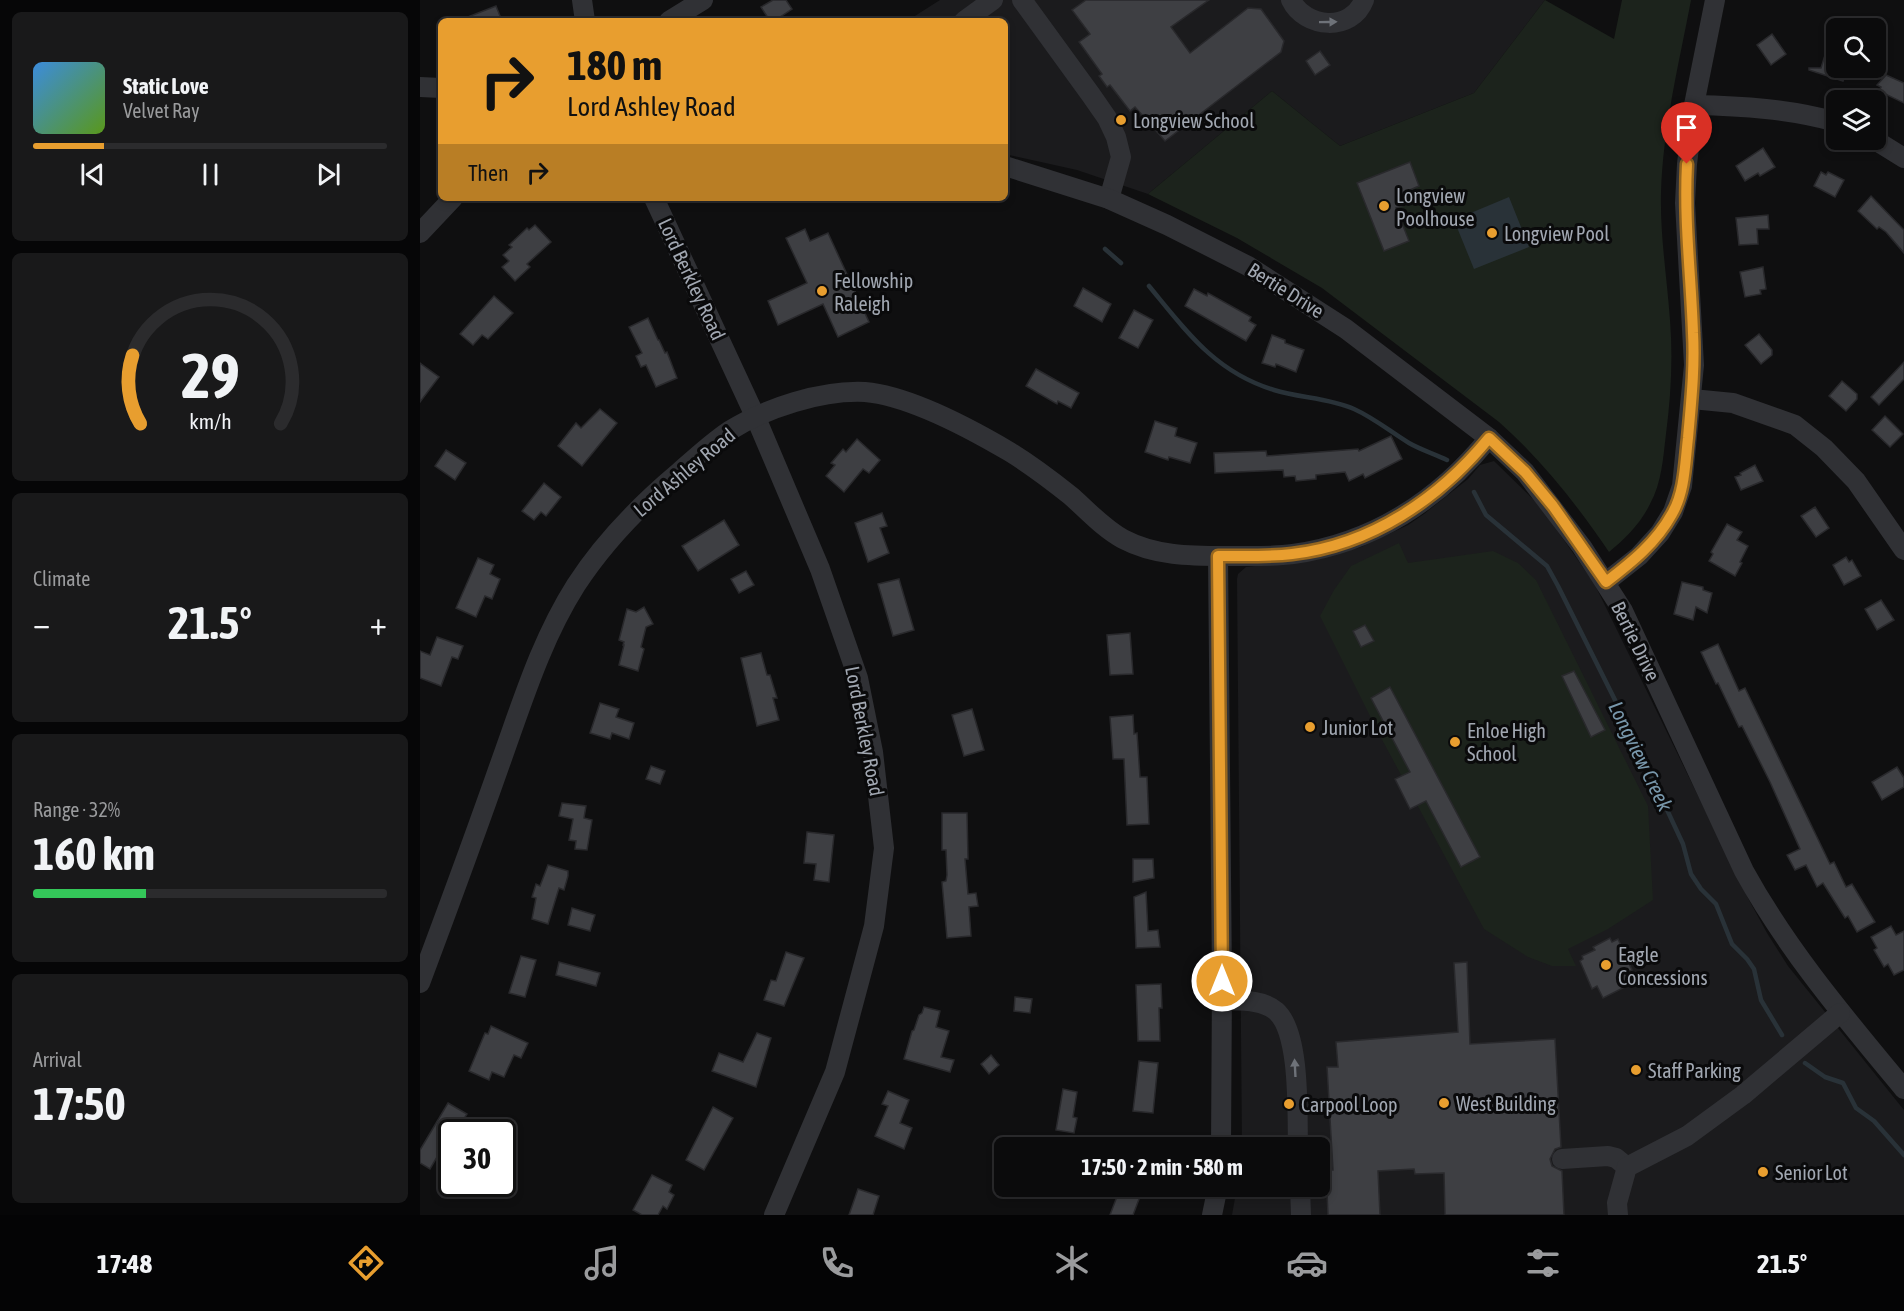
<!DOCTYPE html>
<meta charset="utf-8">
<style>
body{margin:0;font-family:"Asap Condensed",sans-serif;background:#19191a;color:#f1f3f6;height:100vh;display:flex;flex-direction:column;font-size:22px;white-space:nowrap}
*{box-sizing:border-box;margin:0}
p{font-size:20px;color:#9a9b9d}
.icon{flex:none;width:33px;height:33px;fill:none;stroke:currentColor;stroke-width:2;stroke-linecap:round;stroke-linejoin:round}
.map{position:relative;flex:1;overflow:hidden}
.panel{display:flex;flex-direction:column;gap:12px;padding:12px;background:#060607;width:420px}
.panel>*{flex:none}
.guide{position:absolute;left:18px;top:18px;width:570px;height:183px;border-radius:9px;box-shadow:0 3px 9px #0003,0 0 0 2px #2b2b2d;background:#e89e2f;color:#111;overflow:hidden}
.tools{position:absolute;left:1406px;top:18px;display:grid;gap:12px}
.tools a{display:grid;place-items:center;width:60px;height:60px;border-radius:9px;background:#0b0b0c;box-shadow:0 3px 9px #0003,0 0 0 2px #2b2b2d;font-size:30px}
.speed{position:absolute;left:18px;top:1119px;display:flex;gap:12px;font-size:30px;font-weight:700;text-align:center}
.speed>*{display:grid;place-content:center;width:78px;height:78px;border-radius:50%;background:#0b0b0c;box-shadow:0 3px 9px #0003,0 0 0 2px #2b2b2d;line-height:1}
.speed .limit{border:3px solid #111;border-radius:9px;background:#fff;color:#111}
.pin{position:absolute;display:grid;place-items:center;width:51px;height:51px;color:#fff;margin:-62px -26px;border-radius:50% 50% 50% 0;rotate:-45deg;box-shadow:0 0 6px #0007}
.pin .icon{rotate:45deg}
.me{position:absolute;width:66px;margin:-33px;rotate:0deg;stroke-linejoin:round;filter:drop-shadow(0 0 4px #0008)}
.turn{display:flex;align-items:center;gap:21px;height:126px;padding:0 30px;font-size:27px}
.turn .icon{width:78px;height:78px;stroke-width:2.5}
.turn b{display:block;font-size:42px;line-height:51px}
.then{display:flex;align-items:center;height:57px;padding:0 30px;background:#0003;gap:12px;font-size:22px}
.big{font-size:45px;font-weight:700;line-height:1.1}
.panel .card{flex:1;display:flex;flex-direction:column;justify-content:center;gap:9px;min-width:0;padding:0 21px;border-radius:9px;background:#19191a}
.panel .dial{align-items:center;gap:0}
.dial svg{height:156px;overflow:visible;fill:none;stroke:#2b2b2d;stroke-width:7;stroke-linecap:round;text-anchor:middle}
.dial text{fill:#f1f3f6;stroke:none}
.song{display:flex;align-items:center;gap:18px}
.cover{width:72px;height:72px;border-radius:9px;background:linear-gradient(135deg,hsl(210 70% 55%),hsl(90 70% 35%))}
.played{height:6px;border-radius:3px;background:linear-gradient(90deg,#e89e2f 20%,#2b2b2d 20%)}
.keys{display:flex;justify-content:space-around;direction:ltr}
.heat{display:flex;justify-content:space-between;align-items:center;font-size:33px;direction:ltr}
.charge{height:9px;border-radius:4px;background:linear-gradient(90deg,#34c759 32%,#2b2b2d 0)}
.trip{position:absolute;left:574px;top:1137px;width:336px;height:60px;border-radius:9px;background:#0b0b0c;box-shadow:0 3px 9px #0003,0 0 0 2px #2b2b2d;font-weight:700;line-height:60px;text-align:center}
.menu{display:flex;height:96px;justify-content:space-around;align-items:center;background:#040405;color:#9a9b9d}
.menu .icon{width:42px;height:42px}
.menu .on{color:#e89e2f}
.menu b{font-size:27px;color:#f1f3f6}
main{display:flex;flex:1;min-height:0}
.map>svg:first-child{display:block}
</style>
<main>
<section class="panel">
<div class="card">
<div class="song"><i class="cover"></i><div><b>Static Love</b><p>Velvet Ray</p></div></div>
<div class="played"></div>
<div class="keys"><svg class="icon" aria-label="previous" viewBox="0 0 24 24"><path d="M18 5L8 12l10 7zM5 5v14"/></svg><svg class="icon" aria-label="pause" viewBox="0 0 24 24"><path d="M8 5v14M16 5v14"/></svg><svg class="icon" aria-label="next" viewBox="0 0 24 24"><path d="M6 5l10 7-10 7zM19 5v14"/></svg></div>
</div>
<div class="card dial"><svg viewBox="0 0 100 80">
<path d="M14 69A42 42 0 1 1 86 69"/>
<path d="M14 69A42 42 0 0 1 10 34" stroke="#e89e2f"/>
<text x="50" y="56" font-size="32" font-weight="700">29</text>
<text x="50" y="72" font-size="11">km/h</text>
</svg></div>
<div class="card"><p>Climate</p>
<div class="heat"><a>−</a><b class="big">21.5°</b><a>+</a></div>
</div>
<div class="card"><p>Range · 32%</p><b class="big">160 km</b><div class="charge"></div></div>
<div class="card"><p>Arrival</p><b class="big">17:50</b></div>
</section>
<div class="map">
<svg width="1484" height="1215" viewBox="0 0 1484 1215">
<rect width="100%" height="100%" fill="#0f0f10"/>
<g fill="#1b1b1d">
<path d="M520 0H1125L1054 93 920 146 852 91 728 194 657 170 585 154V21H487Z"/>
<path d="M1074 461 1120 506 1174 583 1329 900 1347 933 1368 966 1484 1110V1215H812L817 1187 900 1186V1148L822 1147 817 579 818 574 826 567 903 558 941 547 988 525 1004 514 1048 479 1060 465Z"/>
</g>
<g fill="#1c231c">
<path d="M1125 0 1194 39 1202 0H1271C1259 64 1243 127 1241 193 1240 236 1247 278 1250 320 1253 358 1251 396 1246 434 1243 458 1242 482 1230 504 1221 523 1205 539 1189 552 1157 505 1122 460 1079 422L902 288 817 238 728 194 852 91 920 146 1054 93Z"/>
<path d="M979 543 988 563 1073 551 1098 563 1116 580 1228 806 1233 900 1188 929 1148 949 1156 966H1132L1108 957 1064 929 959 734 900 616 914 590 931 566Z"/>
</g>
<path fill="#293238" d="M1089 197 1109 247 1054 269 1034 220Z"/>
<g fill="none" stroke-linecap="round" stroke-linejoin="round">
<g stroke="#293238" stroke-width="4.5">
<path d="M685 249 701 263"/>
<path d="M729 286C766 331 795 372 854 390 880 398 909 398 934 409 954 418 971 432 989 443 1001 450 1015 454 1027 460"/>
<path d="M1054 492 1066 515 1127 566 1138 586 1206 722 1263 844 1271 874 1281 889 1296 904 1312 944 1327 959 1334 969 1341 1000 1362 1035"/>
<path d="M1385 1063 1405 1077 1423 1083 1436 1108 1454 1121 1484 1155"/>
</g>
</g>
<g fill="#3e3f43" stroke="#29292c" stroke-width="1.5">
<path d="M353 0H366L372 9 354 21H350L341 7Z"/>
<path d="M666 0H789L751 27 770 53 828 8 841 9 864 41 861 52 745 141 715 107 710 111 690 85 687 87 679 76 682 74 659 42 670 34 652 10Z"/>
<path d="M76 6 82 21H40V20Z"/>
<path d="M1352 34 1366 54 1351 65 1337 45Z"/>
<path d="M900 51 910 65 895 75 886 61Z"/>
<path d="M1406 52 1416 55V68H1427L1423 81 1389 70V68H1401Z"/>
<path d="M1466 75 1484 83V103L1459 91 1461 87 1457 85Z"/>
<path d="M1343 148 1355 167 1340 176 1338 173 1325 181 1316 166Z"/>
<path d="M990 162 999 186 983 193 987 204 976 208 989 241 964 251 937 183Z"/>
<path d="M1401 172 1406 175 1408 172 1424 180 1415 197 1394 186Z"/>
<path d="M1451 196 1484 230V253L1466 232 1459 227 1457 229 1438 211Z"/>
<path d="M1348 215 1349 229H1337L1338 244 1319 245 1316 218Z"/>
<path d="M115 225 131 242 107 264 110 267 95 281 82 267 89 261 83 255 92 247 89 245 107 228 109 230Z"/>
<path d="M385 229 390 241 408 233 449 322 418 337 403 304 358 325 348 301 387 283 366 238Z"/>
<path d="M1343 267 1346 289 1340 290 1341 294 1325 297 1320 272Z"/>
<path d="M663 288 691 304 682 322 654 306Z"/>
<path d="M774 289 787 296 788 293 831 317 829 321 836 325 826 341 765 306Z"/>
<path d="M74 296 93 313 68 339 62 335 53 345 40 334Z"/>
<path d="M714 310 733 320 718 348 699 338Z"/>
<path d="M228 318 238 340H239L245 353 247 352 257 378 236 387 226 365 221 367 216 356 222 353 209 327Z"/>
<path d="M1339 334 1352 350V355L1341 364 1325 345Z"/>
<path d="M852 335 865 340V343L884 350 876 372 856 364 855 367 842 363Z"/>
<path d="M1484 362V379L1459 405 1451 397Z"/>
<path d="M0 363 19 377 0 402Z"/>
<path d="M616 369 659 393 651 408 638 401 637 404 606 386Z"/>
<path d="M1422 381 1437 394V399L1426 411 1409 396Z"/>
<path d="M180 409 197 423 162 466 138 446 156 423 161 428Z"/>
<path d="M1465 416 1483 434 1470 447 1452 430Z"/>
<path d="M735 421 757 428 755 436 777 443 770 463 749 457 748 460 725 452Z"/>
<path d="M971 436 982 459 945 478 943 474 929 481 925 472 896 475V479L876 481 875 476 864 477 863 470 795 473 794 453 846 451 847 456 938 449 939 451Z"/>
<path d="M437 439 460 460 449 473 443 469 424 492 406 476 415 465 411 463 423 449 426 452Z"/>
<path d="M26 450 46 463 35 480 15 466Z"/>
<path d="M1335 465 1343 481 1321 490 1315 477 1321 475 1320 473Z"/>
<path d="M124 483 141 497 126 516 121 512 114 520 102 511Z"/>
<path d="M1395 507 1409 528 1396 537 1381 516Z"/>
<path d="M462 513 467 526 460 528 469 553 448 562 435 523Z"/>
<path d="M304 520 319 545 278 571 262 546Z"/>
<path d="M1307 524 1322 532 1317 540 1328 546 1320 562 1322 563 1315 576 1289 561 1293 554 1291 552Z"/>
<path d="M1426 557 1429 562 1432 560 1441 576 1424 585 1413 565Z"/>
<path d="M58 558 74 565 70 574 80 579 72 599 65 596 56 617 36 608Z"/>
<path d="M326 571 334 585 319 593 311 579Z"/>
<path d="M479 579 494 630 473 636 458 584Z"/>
<path d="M1262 582 1283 587V590L1292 593 1287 613 1276 607 1273 620 1254 614Z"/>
<path d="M1461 600 1474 620 1457 630 1445 609Z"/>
<path d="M224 607 233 624 226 627 221 647 224 649 218 671 199 665 204 645H203L204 642 199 640 207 609 216 612Z"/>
<path d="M945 625 954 641 941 647 933 631Z"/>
<path d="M710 633 713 674 690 675 687 635Z"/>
<path d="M17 637 43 646 38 659 32 657 21 686 0 678V651L10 655Z"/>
<path d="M1298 644 1319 691 1325 688 1410 864 1414 862 1426 887 1432 884 1455 922 1437 932 1428 916 1425 918 1403 883 1397 887 1386 865 1375 870 1367 855 1380 849 1350 782 1322 726 1319 727 1298 683 1296 684 1281 652Z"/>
<path d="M341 653 347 675H350L357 698H353L359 720 337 726 321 658Z"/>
<path d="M1154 671 1185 730 1171 737 1142 676Z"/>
<path d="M970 687 1060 857 1041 867 1006 801 990 809 975 779 990 772 951 698Z"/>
<path d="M180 703 199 709 196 717 214 723 209 739 192 733 190 739 170 733Z"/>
<path d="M552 709 564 750 544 756 532 715Z"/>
<path d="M713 715 714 734 717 733 720 777H727L729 824 707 825 704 759H693L690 717Z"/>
<path d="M231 766 245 771 240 784 226 779Z"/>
<path d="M1477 767 1484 778V787L1462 800 1452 782Z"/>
<path d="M142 803 166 806 164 818 172 820 167 850 155 849 156 841 149 840 153 819 139 816Z"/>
<path d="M522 813H547L548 859H545L548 894 556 893 558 906 549 907 551 936 527 938 522 882 526 881 527 875 526 850H522Z"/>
<path d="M387 832 414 835 409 882 394 880 396 864 384 863Z"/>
<path d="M713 859H733L734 878 713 882Z"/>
<path d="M128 865 148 871V876L144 890 139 888 128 924 112 919 116 898 112 897 116 884 120 886Z"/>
<path d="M726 892 728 931 738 930 740 947 716 948 714 897Z"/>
<path d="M152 908 175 915 170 931 148 925Z"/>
<path d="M1471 926 1476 935 1484 931V970L1474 975 1468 964 1464 967 1454 950 1457 948 1451 937Z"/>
<path d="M1190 938 1192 942 1198 939 1212 970 1208 972 1213 983 1183 998 1177 986 1172 989 1160 961 1163 959 1162 956 1175 950 1173 947Z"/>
<path d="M366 952 384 958 364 1006 344 1000 351 980 356 981Z"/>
<path d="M101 956 116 960 105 997 89 993Z"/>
<path d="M139 962 180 973 176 986 136 975Z"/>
<path d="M1047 962 1050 1044 1135 1039 1141 1147 1135 1149 1130 1159 1132 1166 1142 1171 1144 1215H1025L1024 1173 995 1174 994 1169 958 1171 960 1215H908L906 1170H913L907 1067H918L916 1042 1038 1032 1034 963Z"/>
<path d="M741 984 742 1008H739L740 1041H718L716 985Z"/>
<path d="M595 997 612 999 610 1013 594 1011Z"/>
<path d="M504 1007 520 1011 516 1027 529 1031 521 1057 534 1060 530 1072 484 1059 492 1031 494 1030 499 1015 502 1013Z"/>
<path d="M71 1026 108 1043 101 1058 94 1055 84 1077 72 1072 69 1080 49 1071 65 1033 68 1034Z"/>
<path d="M337 1033 351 1038 336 1087 292 1071 299 1053 323 1062Z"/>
<path d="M571 1055 579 1065 569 1074 561 1064Z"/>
<path d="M719 1061 738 1063 733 1113 713 1111Z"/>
<path d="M643 1089 657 1092 653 1117 657 1118 654 1133 636 1130Z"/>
<path d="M468 1091 489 1100 480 1123 492 1128 484 1149 455 1136 468 1106 462 1104Z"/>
<path d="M28 1103 47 1114 36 1132H32V1154L26 1162 17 1157 10 1169 0 1163V1150Z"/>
<path d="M293 1107 313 1118 284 1170 266 1160Z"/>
<path d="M232 1175 252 1185 249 1192 254 1195 247 1209 243 1206 238 1215H222L213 1210Z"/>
<path d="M701 1186H724L713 1215H690Z"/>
<path d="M438 1189 459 1196 453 1215H429Z"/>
</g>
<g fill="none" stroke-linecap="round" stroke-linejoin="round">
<g stroke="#303135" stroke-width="20">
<path d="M162 0 165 21"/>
<path d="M602 0 671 95 687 118 696 137 701 157 689 199"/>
<path d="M871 0C885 29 932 32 944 0"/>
<path d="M249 21 283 0"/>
<path d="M544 21 573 0"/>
<path d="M0 87 21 88"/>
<path d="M1274 105C1322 106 1370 109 1416 122"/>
<path d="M1455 140 1484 158"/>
<path d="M585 166 689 199 747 225 828 266 926 329 1069 438 1105 472 1162 547 1203 611 1324 871C1368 951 1426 1019 1484 1089"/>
<path d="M234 198 336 418 400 569 438 678 453 752 464 848 454 926 415 1072 354 1215"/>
<path d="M0 233 33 198"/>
<path d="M1272 399 1313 403 1375 425 1404 448 1436 481 1484 550"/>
<path d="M798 556 802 981 801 1148"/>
<path d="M1186 582 1219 556 1240 533 1253 512 1262 486 1274 365 1265 203 1267 164 1274 105 1295 0"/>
<path d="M0 983C27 911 54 838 80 764 102 703 121 640 156 585 184 542 218 507 257 474 274 459 291 443 309 431 346 408 401 390 445 392 491 396 551 429 590 452 611 465 631 480 651 496 668 511 683 528 703 539 735 556 770 556 806 556 828 556 851 557 873 554 953 543 1019 500 1069 438"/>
<path d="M802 1000C819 1001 842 999 856 1011 881 1033 877 1115 878 1148"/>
<path d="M1142 1159 1188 1156 1196 1158 1207 1167"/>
<path d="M880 1186 881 1215"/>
<path d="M792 1215 798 1186"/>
<path d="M1198 1215 1197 1203 1207 1167 1267 1136 1323 1095 1420 1013"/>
</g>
</g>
<defs><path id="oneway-solid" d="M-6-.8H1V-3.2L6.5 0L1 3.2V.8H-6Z" transform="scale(1.5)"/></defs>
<g fill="#6e7279">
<use href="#oneway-solid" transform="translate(908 22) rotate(-1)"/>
<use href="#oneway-solid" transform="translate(875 1068) rotate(-93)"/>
</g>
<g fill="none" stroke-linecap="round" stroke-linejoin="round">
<g stroke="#97671f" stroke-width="15">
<path id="route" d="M802 981 798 556C822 556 847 557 872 554 951 545 1019 499 1069 438L1105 472 1133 506 1186 582C1212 562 1236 543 1252 514 1265 492 1265 463 1268 438 1271 403 1275 368 1273 333 1271 275 1264 222 1267 164"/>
</g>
<use href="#route" stroke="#e89e2f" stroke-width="10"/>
</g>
<g fill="#e89e2f" stroke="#0a0a0b" stroke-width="2">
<circle cx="701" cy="120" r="6"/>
<circle cx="964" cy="206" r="6"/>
<circle cx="1072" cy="233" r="6"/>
<circle cx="402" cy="291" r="6"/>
<circle cx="890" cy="727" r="6"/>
<circle cx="1035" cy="742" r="6"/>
<circle cx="1186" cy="965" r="6"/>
<circle cx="1216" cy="1070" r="6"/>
<circle cx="1024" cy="1103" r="6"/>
<circle cx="869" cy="1104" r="6"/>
<circle cx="1343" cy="1172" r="6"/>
</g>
<g text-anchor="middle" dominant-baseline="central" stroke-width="6" stroke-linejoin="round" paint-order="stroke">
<g font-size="20" fill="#a1a7b1" stroke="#0a0a0b" text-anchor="start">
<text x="713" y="120">Longview School</text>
<text x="976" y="195">Longview<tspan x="976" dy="23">Poolhouse</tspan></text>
<text x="1084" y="233">Longview Pool</text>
<text x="414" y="280">Fellowship<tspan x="414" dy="23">Raleigh</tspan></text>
<text x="902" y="727">Junior Lot</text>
<text x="1047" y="730">Enloe High<tspan x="1047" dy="23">School</tspan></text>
<text x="1198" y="954">Eagle<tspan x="1198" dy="23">Concessions</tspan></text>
<text x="1228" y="1070">Staff Parking</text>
<text x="1036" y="1103">West Building</text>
<text x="881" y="1104">Carpool Loop</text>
<text x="1355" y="1172">Senior Lot</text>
</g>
<g font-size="20" fill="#a1a7b1" stroke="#0a0a0b">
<text transform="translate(272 279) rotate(65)">Lord Berkley Road</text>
<text transform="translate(866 290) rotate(32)">Bertie Drive</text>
<text transform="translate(264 472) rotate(-40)">Lord Ashley Road</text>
<text transform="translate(1216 641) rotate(64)">Bertie Drive</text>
<text transform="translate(445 731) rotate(79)">Lord Berkley Road</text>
</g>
<g font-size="21" font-style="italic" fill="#7897ab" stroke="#0a0a0b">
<text transform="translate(1221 756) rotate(64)">Longview Creek</text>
</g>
</g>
</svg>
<div class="tools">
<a><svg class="icon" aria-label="search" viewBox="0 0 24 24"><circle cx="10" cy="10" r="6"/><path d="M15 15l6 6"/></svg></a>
<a><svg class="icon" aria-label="layers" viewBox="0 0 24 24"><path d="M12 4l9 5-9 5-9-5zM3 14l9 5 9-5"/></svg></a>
</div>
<div class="speed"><div class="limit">30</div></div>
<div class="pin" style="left:1267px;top:164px;background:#d93025"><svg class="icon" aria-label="arrive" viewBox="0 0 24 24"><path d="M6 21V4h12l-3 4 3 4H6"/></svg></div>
<svg class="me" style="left:802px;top:981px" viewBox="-20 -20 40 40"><circle r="17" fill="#e89e2f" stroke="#fff" stroke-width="3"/><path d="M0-11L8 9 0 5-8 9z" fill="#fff"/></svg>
<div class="trip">17:50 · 2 min · 580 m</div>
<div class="guide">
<div class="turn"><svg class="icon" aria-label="right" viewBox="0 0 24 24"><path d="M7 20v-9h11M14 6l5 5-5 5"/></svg><div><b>180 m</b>Lord Ashley Road</div></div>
<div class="then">Then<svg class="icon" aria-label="right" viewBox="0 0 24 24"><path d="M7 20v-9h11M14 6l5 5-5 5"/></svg></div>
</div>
</div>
</main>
<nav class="menu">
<b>17:48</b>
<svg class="icon on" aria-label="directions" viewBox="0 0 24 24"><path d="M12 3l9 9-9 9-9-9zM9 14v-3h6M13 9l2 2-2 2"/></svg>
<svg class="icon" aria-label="music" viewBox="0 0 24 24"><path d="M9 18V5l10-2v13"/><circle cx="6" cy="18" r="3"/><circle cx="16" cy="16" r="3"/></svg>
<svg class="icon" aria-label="phone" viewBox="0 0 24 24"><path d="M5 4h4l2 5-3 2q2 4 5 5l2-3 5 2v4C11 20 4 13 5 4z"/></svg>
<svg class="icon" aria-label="climate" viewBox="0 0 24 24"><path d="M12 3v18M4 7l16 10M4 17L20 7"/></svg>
<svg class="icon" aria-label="car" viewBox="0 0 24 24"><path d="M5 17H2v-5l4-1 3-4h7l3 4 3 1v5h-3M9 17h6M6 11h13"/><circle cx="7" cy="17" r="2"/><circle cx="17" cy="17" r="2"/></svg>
<svg class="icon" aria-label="filters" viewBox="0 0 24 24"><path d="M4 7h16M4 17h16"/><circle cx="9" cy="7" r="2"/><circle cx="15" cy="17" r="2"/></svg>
<b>21.5°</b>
</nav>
